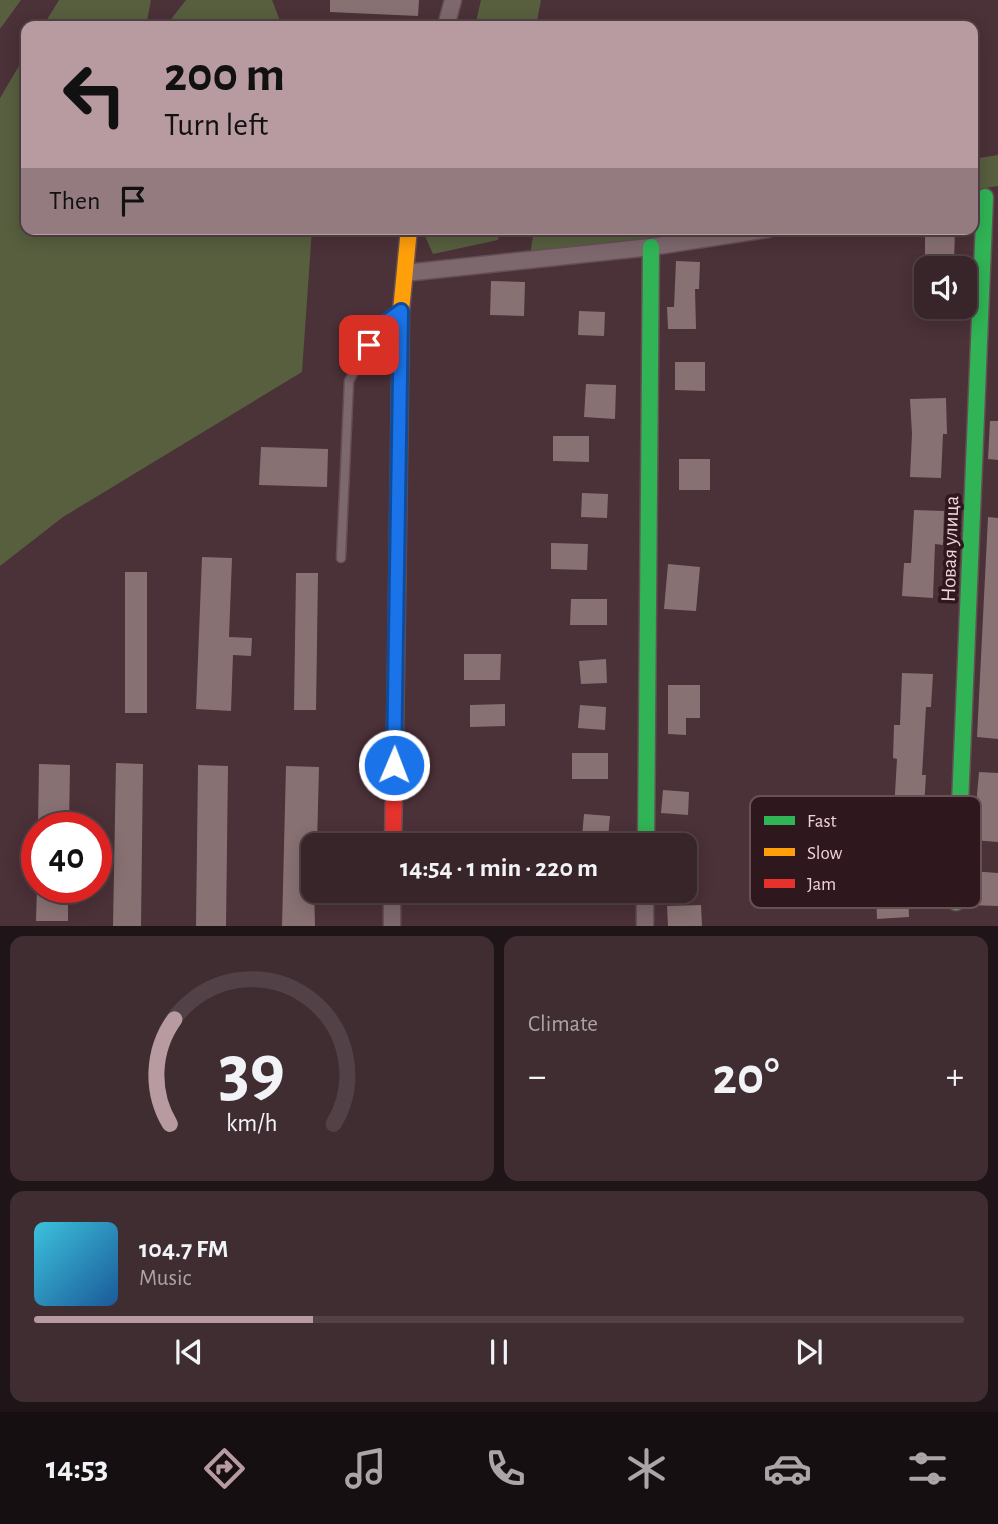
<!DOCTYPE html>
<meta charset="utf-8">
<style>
body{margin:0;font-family:"Alegreya Sans",sans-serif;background:#3f2d32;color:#f1f3f6;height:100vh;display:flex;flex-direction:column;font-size:26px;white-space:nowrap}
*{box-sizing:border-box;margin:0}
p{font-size:23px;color:#aba5a8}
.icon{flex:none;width:38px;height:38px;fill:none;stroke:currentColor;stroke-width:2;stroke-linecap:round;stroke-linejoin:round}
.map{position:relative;height:926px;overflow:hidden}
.drawer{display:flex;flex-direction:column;gap:10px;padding:10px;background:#1f1417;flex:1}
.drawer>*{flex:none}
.banner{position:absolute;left:21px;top:21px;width:957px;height:214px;border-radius:14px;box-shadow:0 4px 18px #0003,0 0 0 2px #524247;background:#b89aa1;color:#111;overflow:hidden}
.tools{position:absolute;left:914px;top:256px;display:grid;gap:14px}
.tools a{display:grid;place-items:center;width:63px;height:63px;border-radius:14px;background:#38252a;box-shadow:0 4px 18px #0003,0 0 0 2px #524247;font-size:35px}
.speed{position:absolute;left:21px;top:812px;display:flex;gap:14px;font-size:35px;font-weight:700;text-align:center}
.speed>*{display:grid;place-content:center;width:91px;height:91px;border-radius:50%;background:#38252a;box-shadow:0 4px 18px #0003,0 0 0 2px #524247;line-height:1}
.speed .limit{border:10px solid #d22;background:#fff;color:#111}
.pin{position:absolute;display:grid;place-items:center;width:60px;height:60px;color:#fff;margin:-30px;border-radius:14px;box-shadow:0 4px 10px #0006}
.me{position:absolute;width:77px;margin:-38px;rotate:1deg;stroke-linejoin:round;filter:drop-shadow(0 0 5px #0008)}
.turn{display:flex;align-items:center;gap:24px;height:147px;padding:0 28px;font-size:32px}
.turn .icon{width:91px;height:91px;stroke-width:2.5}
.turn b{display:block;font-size:49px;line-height:60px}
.then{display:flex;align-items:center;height:66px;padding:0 28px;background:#0003;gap:14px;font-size:26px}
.big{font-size:52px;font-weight:700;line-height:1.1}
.drawer .widget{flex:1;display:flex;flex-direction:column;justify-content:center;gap:10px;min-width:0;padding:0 24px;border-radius:14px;background:#3f2d32}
.drawer .dial{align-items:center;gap:0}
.dial svg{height:182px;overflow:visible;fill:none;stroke:#524247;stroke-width:7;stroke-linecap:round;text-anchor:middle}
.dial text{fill:#f1f3f6;stroke:none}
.song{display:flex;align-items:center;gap:21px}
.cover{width:84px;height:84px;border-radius:10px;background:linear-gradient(135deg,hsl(190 70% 55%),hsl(210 70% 35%))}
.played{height:7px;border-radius:4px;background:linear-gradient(90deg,#b89aa1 30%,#524247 30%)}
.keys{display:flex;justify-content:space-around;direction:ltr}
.heat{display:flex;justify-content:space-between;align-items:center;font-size:38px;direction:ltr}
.drawer .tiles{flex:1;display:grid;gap:10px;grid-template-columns:1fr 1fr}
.widget:last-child{grid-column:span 2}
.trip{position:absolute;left:301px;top:833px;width:396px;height:70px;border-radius:14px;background:#38252a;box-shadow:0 4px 18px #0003,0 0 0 2px #524247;font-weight:700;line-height:70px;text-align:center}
.tab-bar{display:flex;height:112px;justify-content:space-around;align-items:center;background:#160f11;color:#aba5a8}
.tab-bar .icon{width:49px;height:49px}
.tab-bar .selected{color:#b89aa1}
.tab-bar b{font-size:32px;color:#f1f3f6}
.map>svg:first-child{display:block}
</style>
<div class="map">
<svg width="998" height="926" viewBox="0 0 998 926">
<rect width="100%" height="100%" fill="#4b3138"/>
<g fill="#575f3f">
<path d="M0 0H21L0 29Z"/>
<path d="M59 0H151L146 26H43Z"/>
<path d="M186 0H272L282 26H169L172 18Z"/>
<path d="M481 0H541L536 26H475Z"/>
<path d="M26 54V229H118V232L121 229H312L302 372 63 517 0 566V98Z"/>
<path d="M998 155V186L973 190V159Z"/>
<path d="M426 229H500L498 240 433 254 425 236Z"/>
<path d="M534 229H708L530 256Z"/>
</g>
<g fill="#887173">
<path d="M330 0H419L418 16 330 12Z"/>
<path d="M925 229H955L954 263H925Z"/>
<path d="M676 261 700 262 699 289H695L696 329H668L667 307H674Z"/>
<path d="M491 281 525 282 524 316 490 315Z"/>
<path d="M920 306H948V320L919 318Z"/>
<path d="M579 311 605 312 604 336 578 335Z"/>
<path d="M675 362H705V391L675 390Z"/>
<path d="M586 384 616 385 615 419 584 417Z"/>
<path d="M946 398 947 434H943L941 478 910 477 912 434 910 399Z"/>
<path d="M990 421H998V460L988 459Z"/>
<path d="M553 436H589V462L553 461Z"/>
<path d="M261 447 328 449 327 487 259 485Z"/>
<rect x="679" y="459" width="31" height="31"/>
<path d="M582 493 608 494 607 518 581 517Z"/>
<path d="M914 510 944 511 943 545 935 544 933 598 902 596 904 563H911Z"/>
<path d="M988 517 998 518V739L977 737Z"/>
<path d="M551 543 588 544 587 570 551 569Z"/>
<path d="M202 557 232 558 229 637 252 638 251 656 233 655 231 711 196 709Z"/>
<path d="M668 564 700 567 696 611 664 609Z"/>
<rect x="125" y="572" width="22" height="141"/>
<path d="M296 573H318L316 710H294Z"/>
<path d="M571 599H607V625H570Z"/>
<path d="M464 654H501L500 680H464Z"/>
<path d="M606 659 607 683 581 684 579 661Z"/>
<path d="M902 673 933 674 931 707H926L922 775H926L924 808H912L911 841H920V862H891L897 759 893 758 894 725H900Z"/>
<path d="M668 685H700V718H686V735L668 734Z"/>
<path d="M505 704V726L470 727V705Z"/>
<path d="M580 705 606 707 605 730 578 728Z"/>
<rect x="572" y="753" width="36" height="26"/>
<path d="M116 763 143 764 141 926H113Z"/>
<path d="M39 764 70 765 69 828H38Z"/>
<path d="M198 765 228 766 226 926H196Z"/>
<path d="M286 766 319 767 317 845H313L315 926H282Z"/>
<path d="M979 772 998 773V842L973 840Z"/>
<path d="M663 790 689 792 688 815 661 813Z"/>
<path d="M584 814 610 816 608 839 582 837Z"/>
<path d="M971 871 998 873V906L969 905Z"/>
<path d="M37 887H68V921H36Z"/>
<path d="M908 887 909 917 877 919 876 889Z"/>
<path d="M701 905 702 926H668L667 906Z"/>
</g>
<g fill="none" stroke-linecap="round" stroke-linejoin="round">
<g stroke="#654f55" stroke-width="11">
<path id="lane" d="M341 558 349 381 379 327 398 313"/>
</g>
<g stroke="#654f55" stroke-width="19">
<g id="street">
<path d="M446 26 453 0"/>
<path d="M405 273 651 247 768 229"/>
<path d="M392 926V891"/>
<path d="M645 926V891"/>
</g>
</g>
<g stroke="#654f55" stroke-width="19">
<g id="fast">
<path d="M646 845 651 247"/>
<path d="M956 902 985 197"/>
</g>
</g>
<g stroke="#654f55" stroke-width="19">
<path id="slow" d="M396 671 401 311 409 229"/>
</g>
<g stroke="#654f55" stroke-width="19">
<path id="jam" d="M393 845 396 671"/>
</g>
<use href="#lane" stroke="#7d686e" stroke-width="8"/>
<use href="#street" stroke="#7d686e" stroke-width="16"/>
<use href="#fast" stroke="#30b455" stroke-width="16"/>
<use href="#slow" stroke="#ff9f0a" stroke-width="16"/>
<use href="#jam" stroke="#e5322d" stroke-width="16"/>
</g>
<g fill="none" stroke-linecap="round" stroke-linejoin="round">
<g stroke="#114b97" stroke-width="18">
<path id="route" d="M369 345 379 327 401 311 394 765"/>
</g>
<use href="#route" stroke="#1a73e8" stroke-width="12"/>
</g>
<g text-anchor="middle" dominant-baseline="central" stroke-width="7" stroke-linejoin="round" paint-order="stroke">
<g font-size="21" fill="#f2d2d9" stroke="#2e181d">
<text transform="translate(950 549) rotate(-88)">Новая улица</text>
</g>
</g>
<rect x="750" y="796" width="231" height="112" rx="10" fill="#2e181d" stroke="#695055" stroke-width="2"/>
<rect x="764" y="816" width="31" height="9" fill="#30b455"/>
<rect x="764" y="848" width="31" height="8" fill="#ff9f0a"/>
<rect x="764" y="879" width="31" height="9" fill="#e5322d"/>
<g font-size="19" fill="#f2d2d9">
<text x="807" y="827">Fast</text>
<text x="807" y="859">Slow</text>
<text x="807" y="890">Jam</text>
</g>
</svg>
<div class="tools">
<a><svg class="icon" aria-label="sound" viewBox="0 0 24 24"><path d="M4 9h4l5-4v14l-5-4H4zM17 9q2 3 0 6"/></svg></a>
</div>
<div class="speed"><div class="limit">40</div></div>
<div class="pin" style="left:369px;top:345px;background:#d93025"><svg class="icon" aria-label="arrive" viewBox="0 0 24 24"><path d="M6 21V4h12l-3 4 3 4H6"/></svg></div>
<svg class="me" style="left:394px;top:765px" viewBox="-20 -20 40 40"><circle r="17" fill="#1a73e8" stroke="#fff" stroke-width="3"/><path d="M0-11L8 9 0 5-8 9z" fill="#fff"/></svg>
<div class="trip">14:54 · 1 min · 220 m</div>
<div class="banner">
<div class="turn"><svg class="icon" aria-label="left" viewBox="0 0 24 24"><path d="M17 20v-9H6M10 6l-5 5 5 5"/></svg><div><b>200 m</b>Turn left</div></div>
<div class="then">Then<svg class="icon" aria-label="arrive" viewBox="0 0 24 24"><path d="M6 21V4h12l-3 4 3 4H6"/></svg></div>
</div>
</div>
<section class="drawer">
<div class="tiles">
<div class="widget dial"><svg viewBox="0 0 100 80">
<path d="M14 69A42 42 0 1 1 86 69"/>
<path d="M14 69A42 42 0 0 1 16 23" stroke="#b89aa1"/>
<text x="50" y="56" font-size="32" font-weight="700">39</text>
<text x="50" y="72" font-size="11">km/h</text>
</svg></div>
<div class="widget"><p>Climate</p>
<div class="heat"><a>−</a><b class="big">20°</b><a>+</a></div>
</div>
<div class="widget">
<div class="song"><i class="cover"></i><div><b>104.7 FM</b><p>Music</p></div></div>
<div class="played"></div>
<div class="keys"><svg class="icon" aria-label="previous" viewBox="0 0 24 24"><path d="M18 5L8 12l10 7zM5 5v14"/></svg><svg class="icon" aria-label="pause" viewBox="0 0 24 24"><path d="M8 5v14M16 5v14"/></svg><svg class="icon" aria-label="next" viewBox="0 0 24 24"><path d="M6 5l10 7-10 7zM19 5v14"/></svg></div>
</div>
</div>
</section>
<nav class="tab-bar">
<b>14:53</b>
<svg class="icon selected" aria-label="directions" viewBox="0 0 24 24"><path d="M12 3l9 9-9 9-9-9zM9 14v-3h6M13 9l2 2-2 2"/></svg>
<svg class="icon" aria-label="music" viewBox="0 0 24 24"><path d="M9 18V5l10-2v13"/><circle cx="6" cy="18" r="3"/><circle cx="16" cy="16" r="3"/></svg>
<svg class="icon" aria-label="phone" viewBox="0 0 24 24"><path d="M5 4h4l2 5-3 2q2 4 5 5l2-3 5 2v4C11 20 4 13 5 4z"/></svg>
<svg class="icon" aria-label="climate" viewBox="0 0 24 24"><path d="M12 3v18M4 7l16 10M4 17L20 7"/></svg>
<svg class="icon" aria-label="car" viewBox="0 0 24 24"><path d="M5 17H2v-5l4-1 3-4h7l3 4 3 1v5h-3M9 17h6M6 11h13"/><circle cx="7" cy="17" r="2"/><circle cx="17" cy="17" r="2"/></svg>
<svg class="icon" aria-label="filters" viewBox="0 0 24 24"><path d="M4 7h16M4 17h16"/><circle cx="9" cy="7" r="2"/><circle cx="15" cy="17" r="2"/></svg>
</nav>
